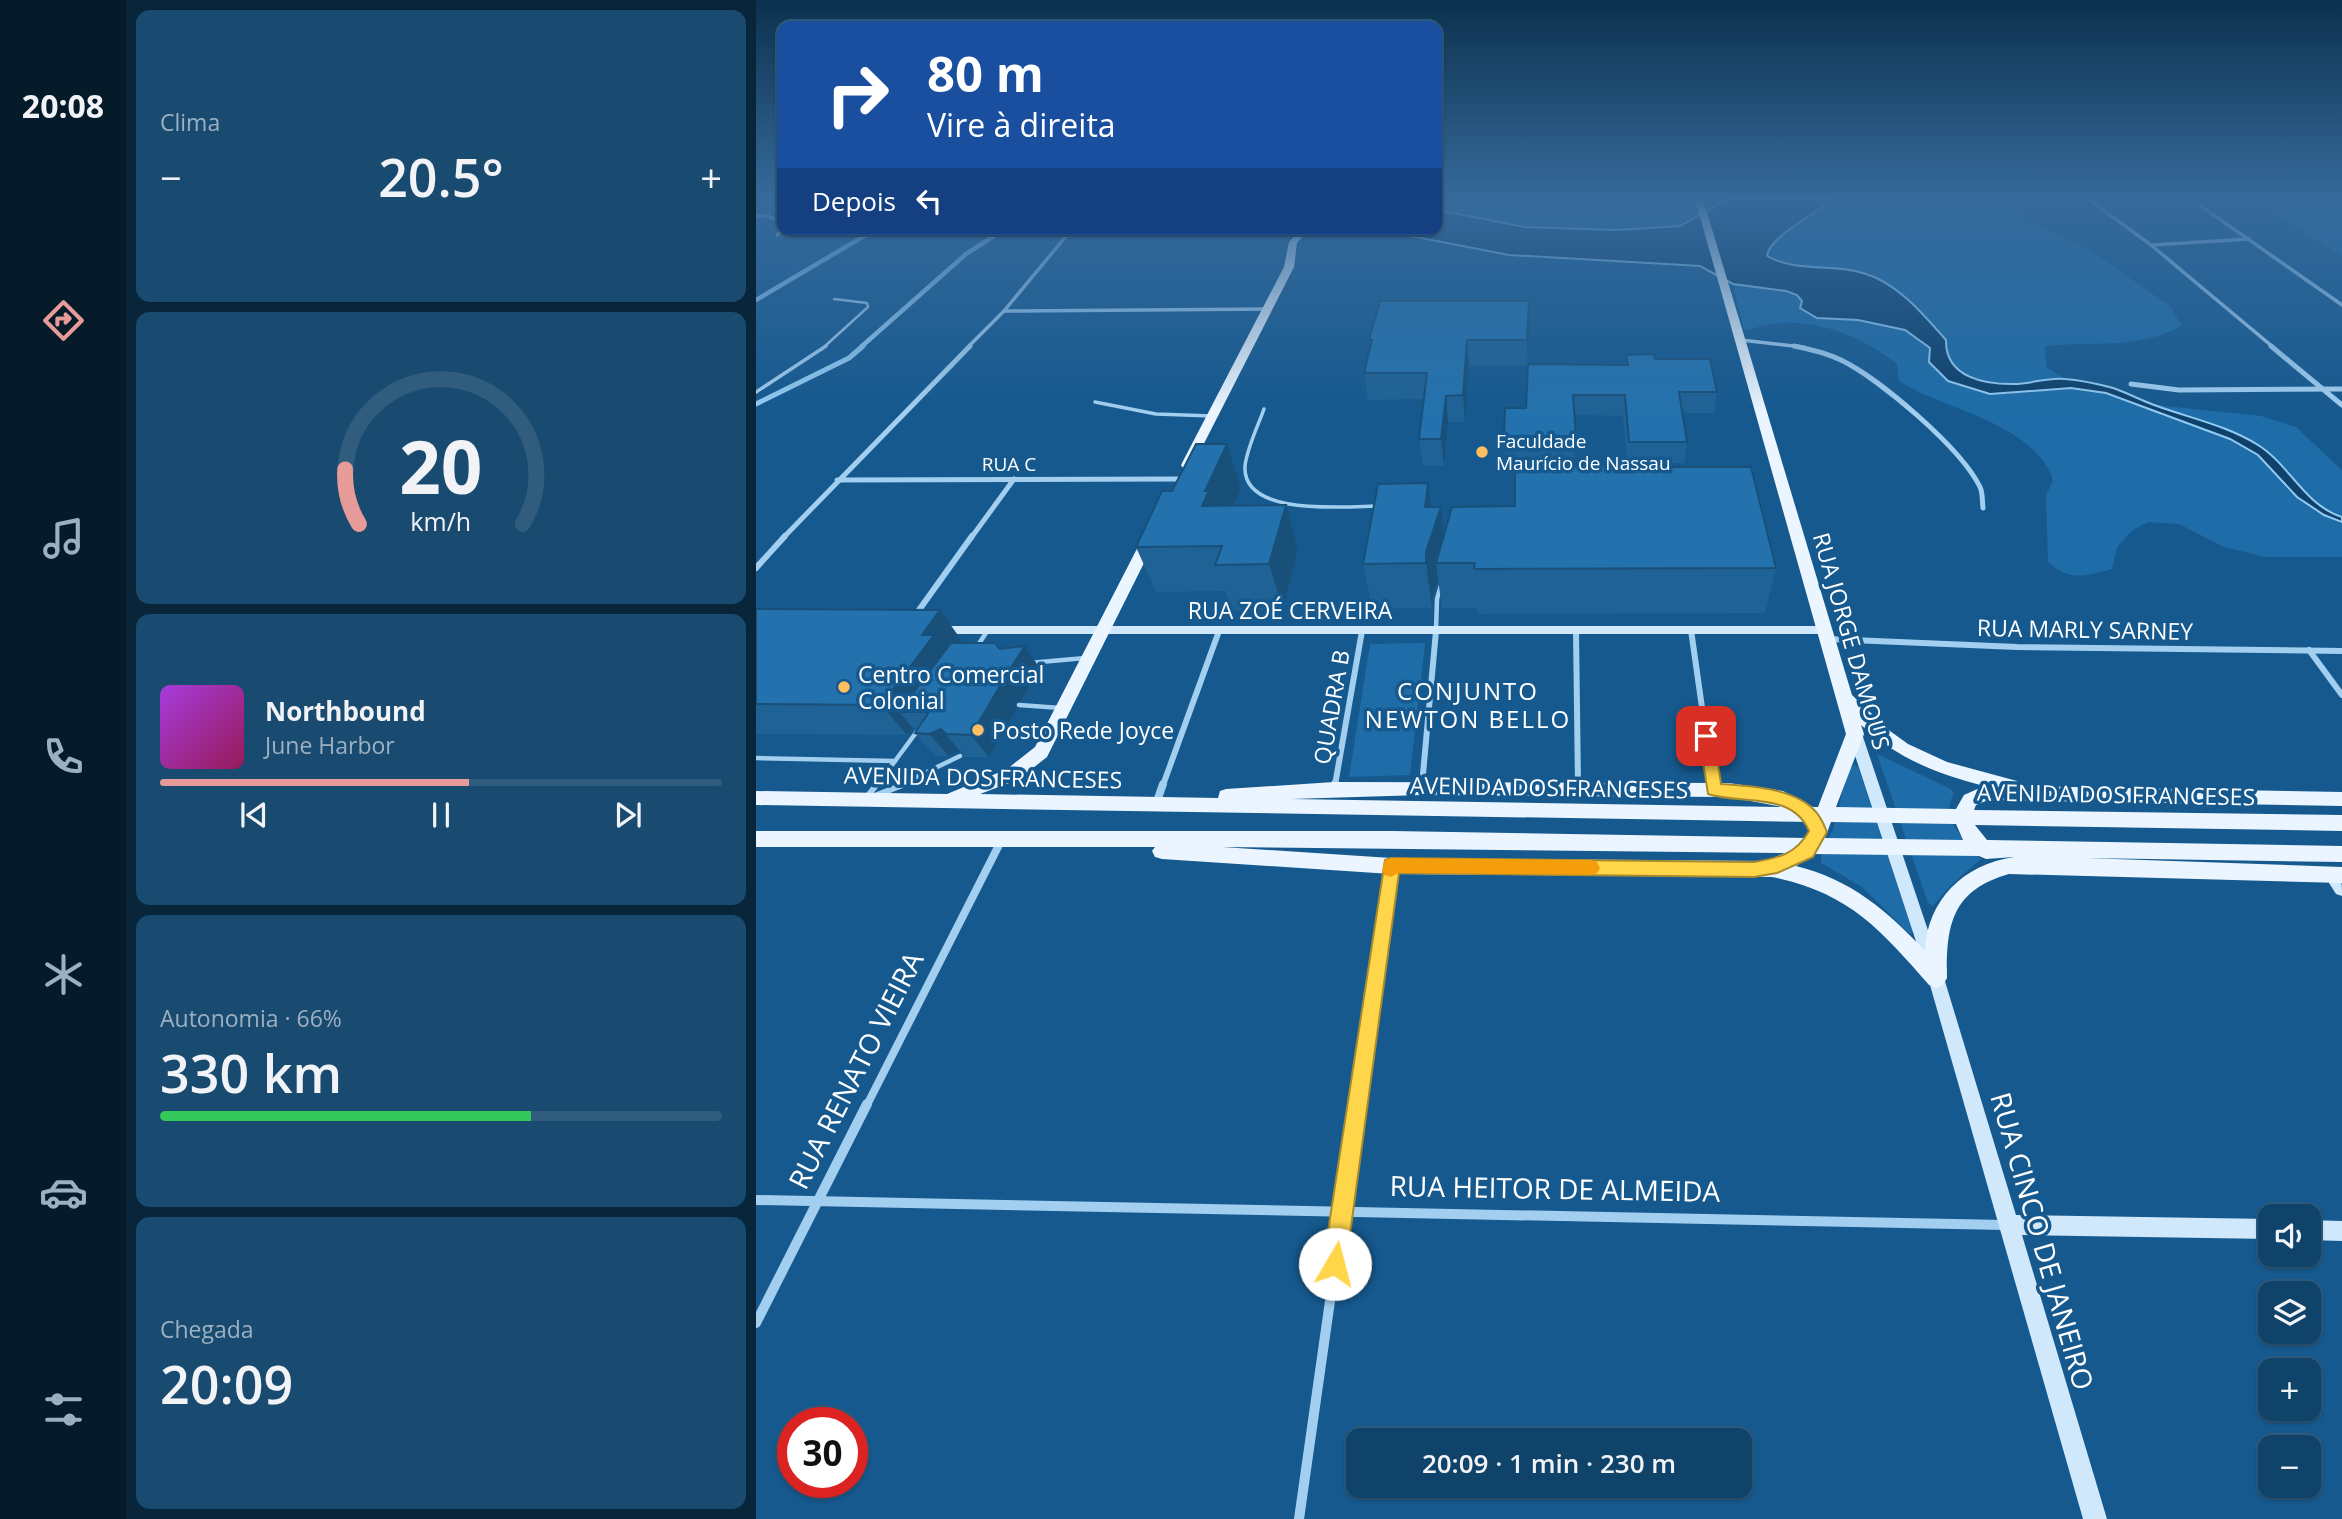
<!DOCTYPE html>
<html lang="pt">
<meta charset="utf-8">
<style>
body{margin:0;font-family:"Open Sans",sans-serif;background:#194a70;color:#f1f3f6;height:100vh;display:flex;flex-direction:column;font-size:26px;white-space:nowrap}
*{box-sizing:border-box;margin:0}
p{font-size:23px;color:#9cb0c1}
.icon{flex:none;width:38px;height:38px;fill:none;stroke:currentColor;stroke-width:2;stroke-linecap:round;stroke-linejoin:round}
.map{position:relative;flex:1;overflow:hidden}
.panel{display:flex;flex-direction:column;gap:10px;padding:10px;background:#09253a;width:630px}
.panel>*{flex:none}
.hud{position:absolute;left:21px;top:21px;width:665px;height:214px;border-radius:14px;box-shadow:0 2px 5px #0004,0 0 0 2px #305c7e;background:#1a4fa0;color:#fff;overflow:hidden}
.controls{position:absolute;left:1502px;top:1204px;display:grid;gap:14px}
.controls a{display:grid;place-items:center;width:63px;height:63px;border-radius:14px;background:#10436a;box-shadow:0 2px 5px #0004,0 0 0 2px #305c7e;font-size:35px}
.speed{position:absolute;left:21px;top:1407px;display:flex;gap:14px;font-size:35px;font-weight:700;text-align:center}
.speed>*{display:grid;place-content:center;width:91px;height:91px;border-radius:50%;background:#10436a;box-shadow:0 2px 5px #0004,0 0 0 2px #305c7e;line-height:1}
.speed .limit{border:10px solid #d22;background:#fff;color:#111}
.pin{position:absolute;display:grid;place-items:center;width:60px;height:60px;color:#fff;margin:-30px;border-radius:14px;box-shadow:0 4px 10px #0006}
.me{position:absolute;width:77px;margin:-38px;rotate:8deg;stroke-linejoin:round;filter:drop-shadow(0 0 5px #0008)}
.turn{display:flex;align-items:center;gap:24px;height:147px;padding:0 35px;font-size:32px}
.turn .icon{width:91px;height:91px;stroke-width:2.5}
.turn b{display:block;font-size:49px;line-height:60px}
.then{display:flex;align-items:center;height:66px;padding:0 35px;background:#0003;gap:14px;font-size:26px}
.big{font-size:52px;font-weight:600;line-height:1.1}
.panel .widget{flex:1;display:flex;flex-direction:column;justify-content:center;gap:10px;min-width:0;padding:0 24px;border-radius:14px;background:#194a70}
.panel .dial{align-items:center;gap:0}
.dial svg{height:182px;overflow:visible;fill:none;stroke:#305c7e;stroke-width:7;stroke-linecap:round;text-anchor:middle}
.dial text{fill:#f1f3f6;stroke:none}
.song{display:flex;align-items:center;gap:21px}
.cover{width:84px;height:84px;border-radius:10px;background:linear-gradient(135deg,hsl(280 70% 55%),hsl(330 70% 35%))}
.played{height:7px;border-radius:4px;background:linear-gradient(90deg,#e69b98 55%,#305c7e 55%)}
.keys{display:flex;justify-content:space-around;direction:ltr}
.heat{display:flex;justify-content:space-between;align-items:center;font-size:38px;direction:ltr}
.charge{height:10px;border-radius:5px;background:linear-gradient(90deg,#34c759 66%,#305c7e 0)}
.trip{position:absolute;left:590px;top:1428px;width:406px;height:70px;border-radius:14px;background:#10436a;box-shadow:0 2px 5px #0004,0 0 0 2px #305c7e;font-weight:600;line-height:70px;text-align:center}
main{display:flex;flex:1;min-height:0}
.tab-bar{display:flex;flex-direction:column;width:126px;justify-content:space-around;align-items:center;background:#061b2a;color:#9cb0c1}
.tab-bar .icon{width:49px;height:49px}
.tab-bar .active{color:#e69b98}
.tab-bar b{font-size:32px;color:#f1f3f6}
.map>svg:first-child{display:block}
</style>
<main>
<nav class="tab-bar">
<b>20:08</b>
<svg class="icon active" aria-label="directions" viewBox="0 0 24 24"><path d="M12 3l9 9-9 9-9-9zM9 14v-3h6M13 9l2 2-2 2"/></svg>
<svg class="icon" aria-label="music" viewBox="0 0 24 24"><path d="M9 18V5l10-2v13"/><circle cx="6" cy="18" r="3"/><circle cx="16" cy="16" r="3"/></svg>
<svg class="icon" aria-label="phone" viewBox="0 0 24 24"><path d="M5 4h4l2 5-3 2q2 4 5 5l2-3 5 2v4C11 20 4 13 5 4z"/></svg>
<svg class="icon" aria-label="climate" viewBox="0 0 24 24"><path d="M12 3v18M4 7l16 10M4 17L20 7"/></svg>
<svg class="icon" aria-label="car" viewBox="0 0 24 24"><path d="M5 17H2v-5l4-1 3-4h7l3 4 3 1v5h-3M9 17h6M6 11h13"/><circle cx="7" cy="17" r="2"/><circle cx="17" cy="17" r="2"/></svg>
<svg class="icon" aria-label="filters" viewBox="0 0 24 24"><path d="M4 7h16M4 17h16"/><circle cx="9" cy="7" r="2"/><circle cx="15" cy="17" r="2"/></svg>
</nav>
<section class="panel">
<div class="widget"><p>Clima</p>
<div class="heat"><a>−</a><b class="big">20.5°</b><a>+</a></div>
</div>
<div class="widget dial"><svg viewBox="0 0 100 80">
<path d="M14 69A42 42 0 1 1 86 69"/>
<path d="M14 69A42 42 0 0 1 8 45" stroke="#e69b98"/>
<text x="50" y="56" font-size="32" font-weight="700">20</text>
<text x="50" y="72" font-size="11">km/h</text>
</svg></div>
<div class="widget">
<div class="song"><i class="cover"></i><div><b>Northbound</b><p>June Harbor</p></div></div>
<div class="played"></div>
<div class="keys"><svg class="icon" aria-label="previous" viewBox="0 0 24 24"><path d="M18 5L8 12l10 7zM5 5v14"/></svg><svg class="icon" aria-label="pause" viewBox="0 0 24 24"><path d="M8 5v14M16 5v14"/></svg><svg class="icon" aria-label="next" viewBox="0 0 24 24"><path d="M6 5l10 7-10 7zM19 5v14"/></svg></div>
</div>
<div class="widget"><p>Autonomia · 66%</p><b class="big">330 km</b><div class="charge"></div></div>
<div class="widget"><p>Chegada</p><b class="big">20:09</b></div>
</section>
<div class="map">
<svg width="1586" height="1519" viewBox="0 0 1586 1519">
<rect width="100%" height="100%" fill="#16598e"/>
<g fill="#1e6da8">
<path d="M681 199H972L924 226 860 230 769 227 681 210Z"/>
<path d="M1076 199H1249L1279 224 1333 250 1414 306 1426 326C1380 350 1338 341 1289 346L1290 367 1307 378C1270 383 1189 398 1190 340L1147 295 1078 269 1036 266 1011 256C1014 236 1061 214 1076 199Z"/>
<path d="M1482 199H1586V256L1521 216Z"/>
<path d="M977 284 1041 295 1061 318 1102 320 1149 330 1174 348 1173 362 1250 394 1283 389 1315 388 1350 393 1474 439 1502 455 1541 497 1568 515 1586 522V557H1509L1468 547 1423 524 1392 522 1377 530 1361 547 1356 569C1329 576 1315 582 1292 562L1290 495 1297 481C1281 424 1186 409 1143 381L1141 364C1110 339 1066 320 1026 323 1013 324 1000 328 988 330Z"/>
<path d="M1399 405 1505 416 1524 422 1540 427 1586 470V517L1575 513 1555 499 1503 446Z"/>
<path d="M669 643 654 775 593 777 614 644Z"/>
<path d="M1121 754 1195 789 1198 793C1182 822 1211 839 1225 859L1196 884 1177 906 1172 903Z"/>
<path d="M1098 765 1102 767 1157 932 1154 934 1106 887 1065 863V852L1077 830 1092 770Z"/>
</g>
<path fill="#0e416b" stroke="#94cbf2" stroke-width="2" d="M972 199H1076C1061 214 1013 236 1011 256 1041 273 1075 263 1107 273 1142 283 1167 314 1190 340 1189 378 1230 385 1261 384 1277 383 1294 377 1309 379 1324 380 1342 384 1357 388 1372 393 1386 401 1401 406 1434 418 1472 426 1502 445 1534 465 1548 505 1586 517V522L1568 515 1541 497 1502 455 1474 439 1350 393 1315 388 1234 394 1192 381 1173 362 1174 348 1149 330 1102 320 1061 318 1044 308 1046 301 1041 295 1030 291 977 284 944 266 753 255 619 229H681V210L769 227 860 230 924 226Z"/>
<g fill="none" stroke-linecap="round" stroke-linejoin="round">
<g stroke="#94cbf2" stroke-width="4.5">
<path d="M0 300 120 229"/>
<path d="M105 347 210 254 249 229"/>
</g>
<path stroke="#94cbf2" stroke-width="5" d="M0 404 93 358 107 346"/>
<path stroke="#a2cef0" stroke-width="2.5" d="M68 347 112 307 111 303 78 299"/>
<g stroke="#a2cef0" stroke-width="3.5">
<path d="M0 392 70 346"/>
<path d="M339 402 400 414 456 416"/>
<path d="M508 409C502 426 491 448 489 466 486 518 592 506 625 506"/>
</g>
<g stroke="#a2cef0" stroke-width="4.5">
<path d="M680 631 681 599 685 585"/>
<path d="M220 648 232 630"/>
<path d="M273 663 329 658"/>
<path d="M263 705 305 708"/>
<path d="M0 758 139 761 162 730"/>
<path d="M120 785 139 761"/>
<path d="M144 785 204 756"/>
</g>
<g stroke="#a2cef0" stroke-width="6">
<path d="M121 795 149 784"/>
<path d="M111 797 121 784"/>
</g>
<g stroke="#a2cef0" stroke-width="3.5">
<path d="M1332 199 1395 245 1517 347"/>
<path d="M1435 199 1586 305"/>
<path d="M0 216H12L26 222"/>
<path d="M21 235 28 229"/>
<path d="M1395 245 1493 239"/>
<path d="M248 311 513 309"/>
<path d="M985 340 1047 347"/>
<path d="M212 347 248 311 311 235"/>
</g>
<g stroke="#a2cef0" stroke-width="5">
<path d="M1038 346C1054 349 1070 353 1085 360 1124 379 1205 448 1224 487 1227 493 1226 501 1227 508"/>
<path d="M1515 346 1586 405"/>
<path d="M1375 384 1423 390 1586 389"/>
<path d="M81 480 424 479"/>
<path d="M27 538 214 346"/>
<path d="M215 538 258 479"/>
</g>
<g stroke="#a2cef0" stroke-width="6">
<path d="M0 568 29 536"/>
<path d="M158 617 216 536"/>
<path d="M935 630 957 785"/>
<path d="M820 631 822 785"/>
<path d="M1072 639 1261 647 1586 651"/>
<path d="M1553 650 1586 695"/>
<path d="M407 785 463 631"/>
<path d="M579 785 606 631"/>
<path d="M666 785 680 631"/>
</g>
<g stroke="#a2cef0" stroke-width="8">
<path d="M822 784V789"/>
<path d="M957 784 958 789"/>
<path d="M666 788V784"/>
<path d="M578 789 579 784"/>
<path d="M400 804 407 784"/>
<path d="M111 1105 245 841"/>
<path d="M601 1105 635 866"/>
</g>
<g stroke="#a2cef0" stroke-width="10">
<path d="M0 1200 1249 1225"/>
<path d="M0 1323 111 1104"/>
<path d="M543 1519 602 1104"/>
</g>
<g fill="#d0e8fb" fill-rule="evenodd">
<path d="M181 626H1068L1074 630 1068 634H181L175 630Z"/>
<path d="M1099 729 1106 734 1188 978 1260 1215 1514 1219V1239L1266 1235 1351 1519H1327L1172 978 1092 734Z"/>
<path d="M1576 868C1586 873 1586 884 1586 896L1580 894 1568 875 1571 870Z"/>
<path d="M1552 1220 1586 1221V1241L1552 1240Z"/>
</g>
<g fill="#eaf5ff" fill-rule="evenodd">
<path d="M939 199H947L1096 695 1134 731 1152 744 1191 762 1261 781 1264 786 1586 792V806L1232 800 1220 805 1218 810 1586 815V831L1219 825 1231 840 1586 846V862L1330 858 1586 867V883L1253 874C1196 890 1190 925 1191 978L1187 985 1180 988 1173 985C1123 928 1093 893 1016 877L635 874 406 859 399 857 396 851 399 847H0V831H636L1050 838 1056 822 0 805V791L191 794 251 769 279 747 387 537 394 533 401 537 291 757 263 779 224 794 462 798 464 791 470 789 578 782 973 783 1027 791 1057 807H1062L1090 734ZM1105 725C1141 758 1181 774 1228 786L1208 795 1200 809 1080 807 1108 734ZM666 795 973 797 1026 807 535 799ZM1075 822 1200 824 1207 840 1069 838ZM466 847 1029 853 1009 861 635 858ZM1058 854 1223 856 1230 859 1258 857C1208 864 1171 900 1169 951 1132 911 1094 879 1040 866Z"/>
<path d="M544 229H553L541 243 538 267 437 465 435 468H427L425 465 528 267 533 242Z"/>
</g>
</g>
<g fill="#1f6295">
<path d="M773 301V326L772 365H713L709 422H692L688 466H667L663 439 668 399 612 400 608 373 614 348 613 340Z"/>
<path d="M870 355 899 359 961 392 958 413H927L931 442 928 463H871L867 416 818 415 819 457H749L748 436 770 408 869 365Z"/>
<path d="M894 467 1020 568 1009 613 722 614V608H686L682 579 676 598V608L616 609 607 564 675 507H685L688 533 759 506Z"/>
<path d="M485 489 478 506 530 505 542 550 527 609 476 610 469 591 400 592 380 547Z"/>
<path d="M0 609 206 641 205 643 244 649 269 646 284 669 266 700 259 703 261 709 233 757H209L204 751 193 756H179L159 733 160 731 157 728 151 735 0 734Z"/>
</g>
<g fill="#195079">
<path d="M773 301V326L772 365 771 340Z"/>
<path d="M711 340 713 365 709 422 707 395Z"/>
<path d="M690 396 692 422 688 466 685 439Z"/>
<path d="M471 444 485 489 467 531 446 506 449 491Z"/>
<path d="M672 483 677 528 685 507 690 552 680 563 682 579 676 598V608L670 563 669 507Z"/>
<path d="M530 505 542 550 527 609 513 564Z"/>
<path d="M184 610 206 641 195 658 143 712 157 728 151 735 125 705 166 635Z"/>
<path d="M269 646 284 669 266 700 259 703 261 709 233 757 215 735 242 680Z"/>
<path d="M185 729 204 751 193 756 173 734Z"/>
</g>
<g fill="#2472ad" stroke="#195079" stroke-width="2">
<path d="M624 301H773L771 340H711L707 395 690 396 685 439H663L671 373H608L616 340H613Z"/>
<path d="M898 354 899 359H954L961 392H923L931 442H873L869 395H817L820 436H748L749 408H770L772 364 872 365 870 355Z"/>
<path d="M440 444H471L449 491H453L446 506 530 505 513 564 459 565 466 546 380 547 406 491H416Z"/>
<path d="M893 465 894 467H995L1020 568 718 569 719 563H680L696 507 759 506V467Z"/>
<path d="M672 483 669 507H685L670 552V563L607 564 622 484Z"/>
<path d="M0 609 184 610 166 635H178L125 705 0 704Z"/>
<path d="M195 643H239L244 649 269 646 249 677 242 680 244 686 215 735 190 734 185 729 173 734 159 733 173 712H143Z"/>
</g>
<linearGradient id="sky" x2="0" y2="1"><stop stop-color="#0c314e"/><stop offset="0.48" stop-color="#366a9b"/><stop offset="1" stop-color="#366a9b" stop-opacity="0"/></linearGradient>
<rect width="1586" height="412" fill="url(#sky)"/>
<path fill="#ffd54a" stroke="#a68a30" stroke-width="2" d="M950 730 958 736 965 784C994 786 1040 788 1060 812 1065 817 1068 825 1071 832L1057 857 1021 873 998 877 643 873 590 1264 587 1272 579 1275 570 1272 567 1264 629 860 635 858 998 862C1023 858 1040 854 1053 831 1036 791 986 805 952 794L943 736Z"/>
<path fill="#f59e0b" d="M635 858 835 860 841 862 844 868 841 873 835 875 642 873 635 877 628 875 626 870 629 860Z"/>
<g fill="#ffbe60" stroke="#16598e" stroke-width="2.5">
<circle cx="726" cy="452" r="7"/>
<circle cx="88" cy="687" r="7"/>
<circle cx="222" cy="730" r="7"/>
</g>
<g text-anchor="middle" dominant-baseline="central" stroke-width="7" stroke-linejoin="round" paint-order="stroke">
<g font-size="19" fill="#fff" stroke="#16598e" text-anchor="start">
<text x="740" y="441">Faculdade<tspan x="740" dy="22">Maurício de Nassau</tspan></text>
</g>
<g font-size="19" fill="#fff" stroke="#16598e">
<text x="253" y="464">RUA C</text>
</g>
<g font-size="23" fill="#fff" stroke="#16598e">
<text x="534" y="610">RUA ZOÉ CERVEIRA</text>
<text transform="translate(1329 629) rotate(1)">RUA MARLY SARNEY</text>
<text transform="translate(1096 641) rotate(74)">RUA JORGE DAMOUS</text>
<text transform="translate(575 707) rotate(-80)">QUADRA B</text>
<text transform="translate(227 777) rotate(1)">AVENIDA DOS FRANCESES</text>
<text transform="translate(793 787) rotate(1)">AVENIDA DOS FRANCESES</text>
<text transform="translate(1360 794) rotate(1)">AVENIDA DOS FRANCESES</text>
</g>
<g font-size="23" fill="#fff" stroke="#16598e" text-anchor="start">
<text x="102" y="674">Centro Comercial<tspan x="102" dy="26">Colonial</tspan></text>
<text x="236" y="730">Posto Rede Joyce</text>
</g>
<g font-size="24" letter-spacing="2" fill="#fff" stroke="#16598e">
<text x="712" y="690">CONJUNTO<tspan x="712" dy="28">NEWTON BELLO</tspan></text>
</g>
<g font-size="28" fill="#fff" stroke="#16598e">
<text transform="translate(99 1070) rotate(-63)">RUA RENATO VIEIRA</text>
<text transform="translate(799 1188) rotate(1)">RUA HEITOR DE ALMEIDA</text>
<text transform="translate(1287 1241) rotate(74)">RUA CINCO DE JANEIRO</text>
</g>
</g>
</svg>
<div class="controls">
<a><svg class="icon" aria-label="sound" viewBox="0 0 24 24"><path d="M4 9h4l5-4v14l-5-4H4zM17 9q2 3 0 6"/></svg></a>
<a><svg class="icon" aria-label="layers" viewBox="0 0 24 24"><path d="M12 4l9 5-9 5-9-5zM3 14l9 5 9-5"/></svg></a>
<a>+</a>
<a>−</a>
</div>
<div class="speed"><div class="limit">30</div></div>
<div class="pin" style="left:950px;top:736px;background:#d93025"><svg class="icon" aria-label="arrive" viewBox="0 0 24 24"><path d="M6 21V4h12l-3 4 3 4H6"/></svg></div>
<svg class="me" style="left:579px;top:1264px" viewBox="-20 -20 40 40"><circle r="19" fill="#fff"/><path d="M0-13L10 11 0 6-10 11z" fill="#ffd54a"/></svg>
<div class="trip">20:09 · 1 min · 230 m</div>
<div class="hud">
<div class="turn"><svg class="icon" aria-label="right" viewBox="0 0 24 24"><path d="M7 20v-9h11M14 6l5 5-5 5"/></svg><div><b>80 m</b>Vire à direita</div></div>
<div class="then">Depois<svg class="icon" aria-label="left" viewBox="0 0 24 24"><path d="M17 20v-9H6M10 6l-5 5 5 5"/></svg></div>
</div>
</div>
</main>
